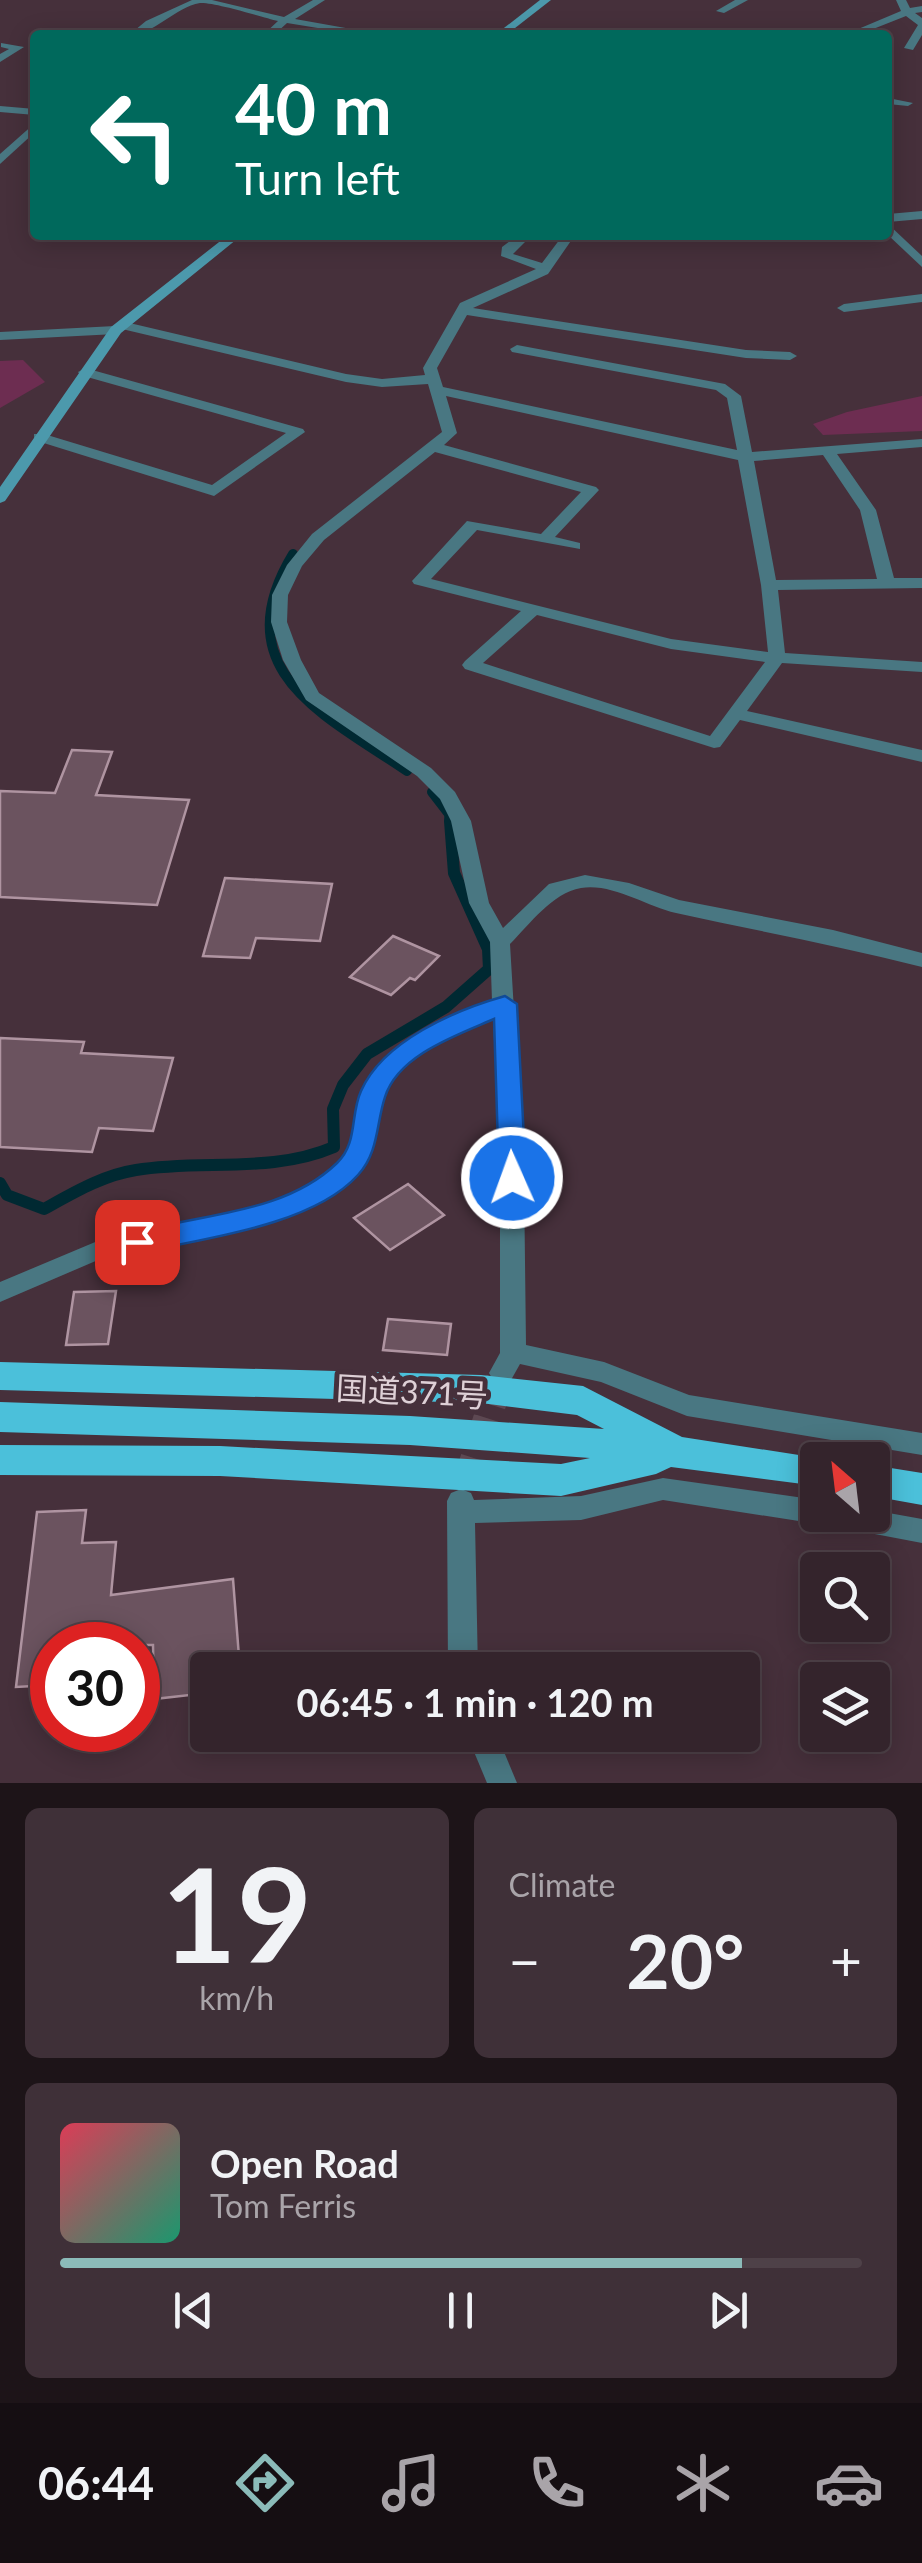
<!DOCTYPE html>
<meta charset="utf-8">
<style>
body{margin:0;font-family:Lato,"Noto Sans JP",sans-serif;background:#3f3038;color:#f1f3f6;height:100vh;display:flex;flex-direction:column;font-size:38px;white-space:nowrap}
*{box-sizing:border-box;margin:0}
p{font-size:32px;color:#a9a4a9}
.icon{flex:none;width:55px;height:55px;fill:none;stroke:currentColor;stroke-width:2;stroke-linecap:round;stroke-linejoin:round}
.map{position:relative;height:1783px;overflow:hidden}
.panel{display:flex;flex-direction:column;gap:25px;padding:25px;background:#1d1418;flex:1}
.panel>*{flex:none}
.top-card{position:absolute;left:30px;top:30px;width:862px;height:210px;border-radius:10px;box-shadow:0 5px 25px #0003,0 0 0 2px #4e4148;background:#00695c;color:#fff;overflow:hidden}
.needle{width:65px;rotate:332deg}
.buttons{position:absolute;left:800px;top:1442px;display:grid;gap:20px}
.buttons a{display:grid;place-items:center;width:90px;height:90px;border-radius:10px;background:#34242c;box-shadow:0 5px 25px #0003,0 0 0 2px #4e4148;font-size:50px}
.speed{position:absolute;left:30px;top:1622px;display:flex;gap:20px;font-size:50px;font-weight:700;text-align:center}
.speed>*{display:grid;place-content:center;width:130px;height:130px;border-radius:50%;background:#34242c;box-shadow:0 5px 25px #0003,0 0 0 2px #4e4148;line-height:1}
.speed .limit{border:15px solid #d22;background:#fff;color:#111}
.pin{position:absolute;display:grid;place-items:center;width:85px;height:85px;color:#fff;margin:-42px;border-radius:20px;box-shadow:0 5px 15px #0006}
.me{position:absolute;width:110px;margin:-55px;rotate:358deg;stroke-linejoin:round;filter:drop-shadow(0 0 8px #0008)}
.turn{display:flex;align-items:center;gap:35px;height:210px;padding:0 40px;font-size:45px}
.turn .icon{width:130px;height:130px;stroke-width:2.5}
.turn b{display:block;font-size:70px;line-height:85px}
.big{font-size:75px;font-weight:700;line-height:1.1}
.panel .card{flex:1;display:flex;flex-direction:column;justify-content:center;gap:15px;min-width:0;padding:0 35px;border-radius:15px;background:#3f3038}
.panel .dial{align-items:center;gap:0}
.dial b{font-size:130px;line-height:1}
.song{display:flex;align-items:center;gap:30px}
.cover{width:120px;height:120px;border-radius:15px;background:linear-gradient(135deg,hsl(350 70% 55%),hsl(160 70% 35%))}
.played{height:10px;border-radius:5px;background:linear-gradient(90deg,#8bbbb9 85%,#4e4148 85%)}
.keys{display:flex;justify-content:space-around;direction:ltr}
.heat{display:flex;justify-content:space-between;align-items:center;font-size:55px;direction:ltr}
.panel .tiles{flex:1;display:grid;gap:25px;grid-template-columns:1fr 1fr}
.card:last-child{grid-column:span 2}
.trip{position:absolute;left:190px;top:1652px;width:570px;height:100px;border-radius:10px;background:#34242c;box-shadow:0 5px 25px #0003,0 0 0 2px #4e4148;font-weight:700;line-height:100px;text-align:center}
.tabs{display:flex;height:160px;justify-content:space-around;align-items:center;background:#150e12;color:#a9a4a9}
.tabs .icon{width:70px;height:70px}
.tabs .on{color:#8bbbb9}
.tabs b{font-size:45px;color:#f1f3f6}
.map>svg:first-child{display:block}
</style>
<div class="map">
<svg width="922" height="1783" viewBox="0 0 922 1783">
<rect width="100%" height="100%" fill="#46303b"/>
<g fill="#6d2d51">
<path d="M23 360 45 382 0 408V361Z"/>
<path d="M922 396V431L823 435 813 424 847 412Z"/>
</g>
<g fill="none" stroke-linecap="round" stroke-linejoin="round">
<g stroke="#002932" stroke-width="10">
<path d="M293 554C222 671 327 716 407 771"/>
<path d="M432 792 449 814 450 824"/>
</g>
<path stroke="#002932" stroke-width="12" d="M0 1183 7 1195 44 1209C73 1193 103 1175 136 1170 202 1159 271 1174 334 1147L333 1109 343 1085 367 1054 446 1007 489 969 488 949 454 873 450 821"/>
</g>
<g fill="#6b535f" stroke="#af94a1" stroke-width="2.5">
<path d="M72 750 112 752 96 795 189 800 157 905 0 897V791L55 793Z"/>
<path d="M225 878 332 884 320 941 256 938 250 958 203 956Z"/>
<path d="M393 936 439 956 415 980 410 978 391 995 350 977Z"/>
<path d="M0 1038 84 1042 81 1053 173 1058 153 1131 99 1128 92 1152 0 1147Z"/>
<path d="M408 1184 444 1215 390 1250 354 1218Z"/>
<path d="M116 1291 108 1344 66 1345 74 1292Z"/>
<path d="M388 1319 451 1324 447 1355 383 1350Z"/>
<path d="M86 1510 82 1543 116 1542 111 1595 233 1579 240 1670H208V1693L154 1699 153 1645H52V1685L16 1687 37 1512Z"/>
</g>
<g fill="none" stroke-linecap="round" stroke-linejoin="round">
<path stroke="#5d4852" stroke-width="28" stroke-dasharray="28 14" stroke-linecap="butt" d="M466 1485 500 1379"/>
<g fill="#497782" fill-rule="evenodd">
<path d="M192 0H212L284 17 313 0H325L295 19 385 35H361L287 23 274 35H263L278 21C262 17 214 2 200 3 175 7 154 35 129 35L146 21Z"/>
<path d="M735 0H748L724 13 716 11Z"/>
<path d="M896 0H906L910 8 922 6V12L915 13 922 18V35L913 50 904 48 918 25 906 16 858 35H844L901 11Z"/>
<path d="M1 43 24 47 0 62V54L9 49 1 47Z"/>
<path d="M888 98 913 103 908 106 888 104Z"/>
<path d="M0 106 35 109V115L0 112Z"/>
<path d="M35 123V132L0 164V154Z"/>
<path d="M922 211V219L888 222V214Z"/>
<path d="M888 224 922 256V267L888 235Z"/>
<path d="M518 235H532L513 254 542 263 563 235H575L548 274 473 308 746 350 790 352 797 356 790 360 746 358 467 315 437 368 443 387 737 450 727 398 716 390 512 352 510 349 517 345 725 384 741 396 752 452 922 439V447L837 454 876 510 894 578H922V588L778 590 785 653 922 662V672L782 663 747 711 922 750V762L740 720 720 747 714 748 465 669 462 665 465 661 521 611 414 584 412 581 467 521 541 534 581 492 435 452 324 540 302 566 288 595 287 622 301 660 319 693 431 768 455 792 471 821 489 903 503 928 549 884 585 875 629 883 679 900 833 930 922 953V967C840 946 758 931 676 913 645 906 613 883 581 888 552 893 530 924 510 944L524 1178 526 1345 604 1362 689 1395 922 1433V1455L687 1416 601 1382 520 1364 511 1380 502 1383 493 1380 489 1373 500 1353V1178L493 1018 454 1035 404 1064 383 1095 377 1135 357 1174 323 1200 250 1227 105 1257 0 1302V1282L100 1240 247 1210 307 1188 340 1162 355 1135 361 1094 388 1054 438 1025 492 1001 490 942 469 903 451 821 440 799 417 776 306 700 283 660 271 622 272 595 287 565 312 534 442 432 428 384 382 387 346 382 122 329 116 334 0 340V332L115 326 121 321 346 374 382 379 425 375 423 368 460 303 536 269 501 256 502 247ZM446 396 738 460 761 585 768 652 671 639 431 579 477 530 580 549V543L555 537 599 490 596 487 444 445 457 433ZM823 455 860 510 877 579 776 580 754 461ZM537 615 671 649 765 662 710 736 483 663Z"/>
<path d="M922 294V302L844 312 837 308 844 304Z"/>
<path d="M85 368 303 429 305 432 214 496 34 440V434H44L212 485 286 433 80 375 78 372Z"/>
<path d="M663 1478 818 1500V1515H872V1510L922 1519V1543L838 1527 827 1520 818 1524 663 1500 581 1520 475 1523 478 1670H448L447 1501 451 1493 461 1489 471 1493 474 1500 581 1496Z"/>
<path d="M467 1735H497L517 1783H487Z"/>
</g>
<g fill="#4c99ac" fill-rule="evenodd">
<path d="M540 0H551L506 35H495Z"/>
<path d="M228 235H242L121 333 5 501 0 503V487L111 327Z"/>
</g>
<g fill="#4bc0da" fill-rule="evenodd">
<path d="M0 1362 481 1375 583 1386 682 1437 831 1460H818V1486L671 1467 656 1474 561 1496 220 1476 0 1475V1445L220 1446 561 1464 590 1458 410 1445 0 1432V1402L410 1416 604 1429 577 1415 481 1403 0 1390Z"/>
<path d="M872 1465 922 1473V1505L872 1496Z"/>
</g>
</g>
<path fill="#1a73e8" stroke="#114b97" stroke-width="2.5" d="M505 996 517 1004 526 1178 522 1185H503L499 1178 494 1019C457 1035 398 1055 385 1097 376 1124 379 1152 358 1175 312 1226 201 1239 137 1253L127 1250 123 1242 127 1235C196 1213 282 1216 337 1163 358 1143 350 1115 361 1091 383 1041 455 1010 505 996Z"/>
<g text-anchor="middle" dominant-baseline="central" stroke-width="10" stroke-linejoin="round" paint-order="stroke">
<g font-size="32" fill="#ded0d6" stroke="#46303b">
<text transform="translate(412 1391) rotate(3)">国道371号</text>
</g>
</g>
</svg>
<div class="buttons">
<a><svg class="needle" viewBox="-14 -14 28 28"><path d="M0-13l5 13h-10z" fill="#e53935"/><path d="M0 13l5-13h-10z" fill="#a9a4a9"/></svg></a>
<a><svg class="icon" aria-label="search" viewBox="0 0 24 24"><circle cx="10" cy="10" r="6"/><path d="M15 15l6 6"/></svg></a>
<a><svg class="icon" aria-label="layers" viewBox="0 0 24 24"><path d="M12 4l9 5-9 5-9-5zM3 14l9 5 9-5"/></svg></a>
</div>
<div class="speed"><div class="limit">30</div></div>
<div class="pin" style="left:137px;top:1242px;background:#d93025"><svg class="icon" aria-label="arrive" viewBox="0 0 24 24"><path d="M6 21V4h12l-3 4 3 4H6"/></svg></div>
<svg class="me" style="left:512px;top:1178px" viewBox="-20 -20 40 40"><circle r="17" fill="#1a73e8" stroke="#fff" stroke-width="3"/><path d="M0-11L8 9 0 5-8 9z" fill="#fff"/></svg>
<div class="trip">06:45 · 1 min · 120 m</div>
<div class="top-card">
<div class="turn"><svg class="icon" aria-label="left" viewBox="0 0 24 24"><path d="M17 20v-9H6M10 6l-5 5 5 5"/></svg><div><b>40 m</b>Turn left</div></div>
</div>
</div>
<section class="panel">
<div class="tiles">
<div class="card dial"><b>19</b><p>km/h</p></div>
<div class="card"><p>Climate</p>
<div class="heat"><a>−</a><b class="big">20°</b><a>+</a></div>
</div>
<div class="card">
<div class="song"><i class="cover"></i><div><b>Open Road</b><p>Tom Ferris</p></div></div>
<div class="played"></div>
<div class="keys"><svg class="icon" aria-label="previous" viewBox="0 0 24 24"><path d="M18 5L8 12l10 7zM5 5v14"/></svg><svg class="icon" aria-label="pause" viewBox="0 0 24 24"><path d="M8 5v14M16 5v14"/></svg><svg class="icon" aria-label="next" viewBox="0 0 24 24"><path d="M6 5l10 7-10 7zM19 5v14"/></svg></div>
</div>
</div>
</section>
<nav class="tabs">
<b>06:44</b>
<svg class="icon on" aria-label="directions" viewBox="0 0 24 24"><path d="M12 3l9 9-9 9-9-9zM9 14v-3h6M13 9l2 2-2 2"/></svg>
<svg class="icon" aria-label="music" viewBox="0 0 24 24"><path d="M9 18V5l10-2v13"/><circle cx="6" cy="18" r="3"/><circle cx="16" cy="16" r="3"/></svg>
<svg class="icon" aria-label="phone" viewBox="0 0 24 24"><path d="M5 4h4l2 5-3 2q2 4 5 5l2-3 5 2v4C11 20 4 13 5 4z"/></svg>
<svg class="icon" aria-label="climate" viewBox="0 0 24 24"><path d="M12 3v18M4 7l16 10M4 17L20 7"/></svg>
<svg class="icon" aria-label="car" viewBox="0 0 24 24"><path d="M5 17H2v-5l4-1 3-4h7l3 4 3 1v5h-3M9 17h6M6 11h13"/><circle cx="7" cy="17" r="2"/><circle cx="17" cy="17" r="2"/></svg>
</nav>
